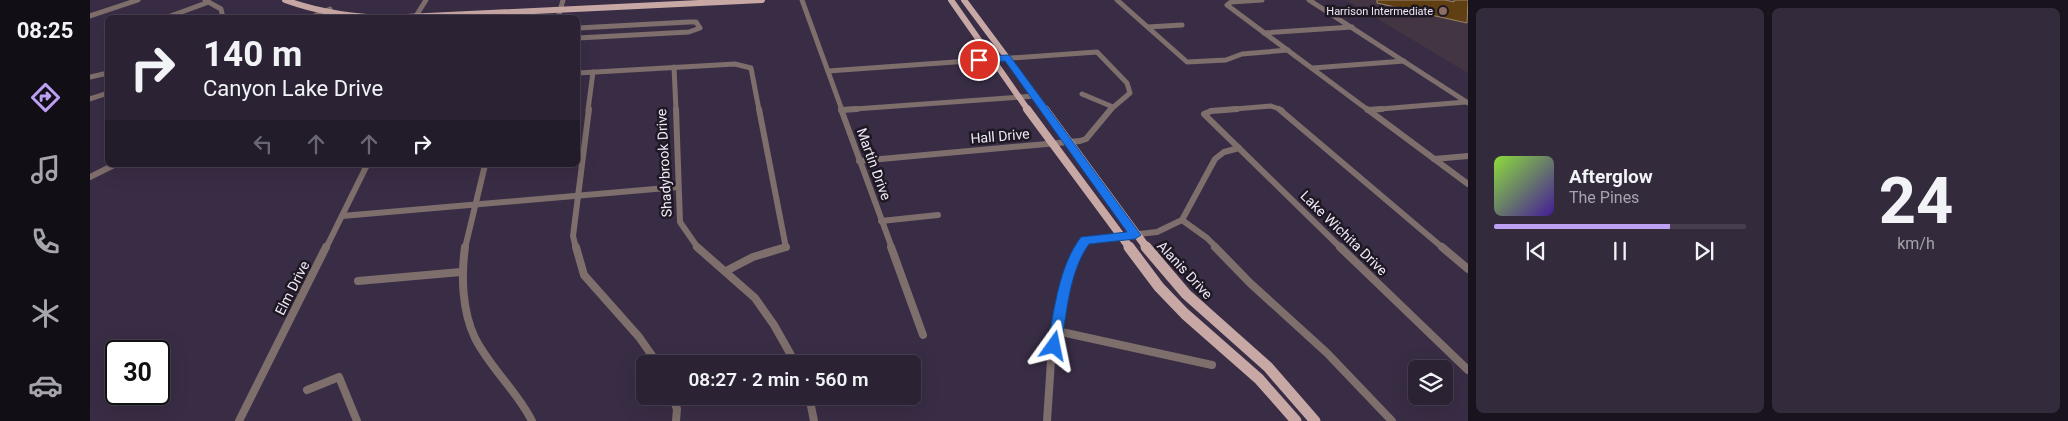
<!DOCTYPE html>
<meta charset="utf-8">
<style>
body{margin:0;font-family:Roboto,sans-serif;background:#332a3c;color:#f1f3f6;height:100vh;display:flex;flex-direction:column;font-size:19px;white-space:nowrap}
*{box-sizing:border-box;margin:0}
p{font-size:16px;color:#a6a4ac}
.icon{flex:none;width:28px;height:28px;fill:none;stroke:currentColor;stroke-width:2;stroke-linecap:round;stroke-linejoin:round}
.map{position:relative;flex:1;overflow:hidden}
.sheet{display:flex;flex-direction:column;gap:8px;padding:8px;background:#18131d;width:600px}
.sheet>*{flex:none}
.hud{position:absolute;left:15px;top:15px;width:475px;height:152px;border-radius:8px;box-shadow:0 5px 20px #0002,0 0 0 1px #473f4f;background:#2b2234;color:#f1f3f6;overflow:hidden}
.buttons{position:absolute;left:1318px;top:360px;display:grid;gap:10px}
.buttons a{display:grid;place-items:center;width:45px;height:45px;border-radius:8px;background:#2b2234;box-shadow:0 5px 20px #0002,0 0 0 1px #473f4f;font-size:25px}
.speed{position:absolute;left:15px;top:340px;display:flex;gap:10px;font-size:25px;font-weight:700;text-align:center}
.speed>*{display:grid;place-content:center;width:65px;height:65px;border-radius:50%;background:#2b2234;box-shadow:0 5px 20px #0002,0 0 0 1px #473f4f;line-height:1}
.speed .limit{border:2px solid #111;border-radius:8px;background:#fff;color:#111}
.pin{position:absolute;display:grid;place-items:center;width:42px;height:42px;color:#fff;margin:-21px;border:2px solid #fff;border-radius:50%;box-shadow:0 1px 5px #0007}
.me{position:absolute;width:55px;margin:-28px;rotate:12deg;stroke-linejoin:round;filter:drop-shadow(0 0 4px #0008)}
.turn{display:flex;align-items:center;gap:18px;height:105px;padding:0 15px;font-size:22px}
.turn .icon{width:65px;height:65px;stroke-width:2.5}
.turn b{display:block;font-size:35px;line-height:42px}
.lanes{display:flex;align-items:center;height:48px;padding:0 15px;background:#0003;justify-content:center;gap:25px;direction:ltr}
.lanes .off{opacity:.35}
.sheet .tile{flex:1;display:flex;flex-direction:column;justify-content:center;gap:8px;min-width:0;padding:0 18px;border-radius:8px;background:#332a3c}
.sheet .dial{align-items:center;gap:0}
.dial b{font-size:65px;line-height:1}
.song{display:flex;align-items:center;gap:15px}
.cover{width:60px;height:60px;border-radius:8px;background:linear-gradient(135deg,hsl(90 70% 55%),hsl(260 70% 35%))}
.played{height:5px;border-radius:2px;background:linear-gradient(90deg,#bca0f2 70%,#473f4f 70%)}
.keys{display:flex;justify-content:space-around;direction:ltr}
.sheet .tiles{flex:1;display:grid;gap:8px;grid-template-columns:repeat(2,1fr)}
.trip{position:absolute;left:546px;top:355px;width:285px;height:50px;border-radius:8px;background:#2b2234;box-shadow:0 5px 20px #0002,0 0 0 1px #473f4f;font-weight:600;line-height:50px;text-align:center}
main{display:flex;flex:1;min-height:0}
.dock{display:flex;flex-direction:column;width:90px;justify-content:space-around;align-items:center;background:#110e15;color:#a6a4ac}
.dock .icon{width:35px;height:35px}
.dock .current{color:#bca0f2}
.dock b{font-size:22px;color:#f1f3f6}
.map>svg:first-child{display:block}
</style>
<main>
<nav class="dock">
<b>08:25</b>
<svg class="icon current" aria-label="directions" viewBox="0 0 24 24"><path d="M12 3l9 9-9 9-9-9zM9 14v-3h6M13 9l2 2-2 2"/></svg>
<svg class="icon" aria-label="music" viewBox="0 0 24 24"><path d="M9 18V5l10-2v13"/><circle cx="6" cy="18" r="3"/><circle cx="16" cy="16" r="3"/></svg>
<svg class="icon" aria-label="phone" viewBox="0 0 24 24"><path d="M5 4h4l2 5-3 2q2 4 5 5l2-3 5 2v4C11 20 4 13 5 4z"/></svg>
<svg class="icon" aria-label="climate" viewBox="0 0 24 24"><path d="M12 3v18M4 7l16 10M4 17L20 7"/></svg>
<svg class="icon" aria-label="car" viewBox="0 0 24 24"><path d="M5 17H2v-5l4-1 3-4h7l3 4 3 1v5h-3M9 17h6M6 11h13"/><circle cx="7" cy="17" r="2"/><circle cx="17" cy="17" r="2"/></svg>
</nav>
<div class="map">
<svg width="1378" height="421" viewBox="0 0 1378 421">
<rect width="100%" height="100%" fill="#392d45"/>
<path fill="#443543" d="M1256 0H1378V73Z"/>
<path fill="#603f12" stroke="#9a846b" d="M1287 0H1355L1364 2V0H1378L1377 23 1287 3Z"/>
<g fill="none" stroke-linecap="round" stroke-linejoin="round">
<g stroke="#7e6e6c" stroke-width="5">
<path d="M115 0 131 9 133 18"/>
<path d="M712 0 752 110"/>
<path d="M1027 0 1097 62 1136 60 1152 54 1198 50"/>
<path d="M1172 0 1141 2 1137 5 1278 110"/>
<path d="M1219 0 1378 103"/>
<path d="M0 16 48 0"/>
<path d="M326 16 336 0"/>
<path d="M75 18 119 2"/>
<path d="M220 18 240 9"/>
<path d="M468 18 473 0"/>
<path d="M1058 27 1092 25"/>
<path d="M488 28 599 22H606L610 28 599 32 488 38"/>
<path d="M1174 33 1262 27"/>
<path d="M584 67 586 110"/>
<path d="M1223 68 1314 61"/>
<path d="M738 71 1007 52 1037 83 1040 93 1020 110"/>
<path d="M488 73 645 64 661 68 669 110"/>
<path d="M0 77 18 73"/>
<path d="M992 94 1023 107"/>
<path d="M0 99 18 93"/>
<path d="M498 110 503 72"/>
<path d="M751 110 945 96"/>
<path d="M1132 110 1181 106 1192 110"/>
<path d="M1278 110 1376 102"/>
</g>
<g stroke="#7e6e6c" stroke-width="6">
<path d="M586 109 590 222 608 248"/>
<path d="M669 109 696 248"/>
<path d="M751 109 802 248"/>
<path d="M1147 109 1121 111 1114 114 1251 248"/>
<path d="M1189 109 1353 248"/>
<path d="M1277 109 1378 184"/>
<path d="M751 110 767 109"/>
<path d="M1278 110 1292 109"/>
<path d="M1344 159 1378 156"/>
<path d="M769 161 990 141 996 139 1021 109"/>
<path d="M0 177 24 165"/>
<path d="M252 216 588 187"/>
<path d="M1092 220 1117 238 1127 248"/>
<path d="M791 221 848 215"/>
<path d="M236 248 277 165"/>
<path d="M375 248 395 165"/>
<path d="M486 248 483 236 499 109"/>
<path d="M989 248 995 240 1067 232 1092 220 1125 159 1134 152 1149 148"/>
</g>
<g stroke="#7e6e6c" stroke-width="8">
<path d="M375 247C371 276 372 311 385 338 400 368 427 391 442 421"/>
<path d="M486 247 494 275 549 337 568 364"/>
<path d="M607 247 665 298 684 325 706 364"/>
<path d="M801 247 833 335"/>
<path d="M1125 247 1160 283 1237 353 1302 421"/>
<path d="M1250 247 1378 370"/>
<path d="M1352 247 1378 269"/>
<path d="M636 271 663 257 696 247"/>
<path d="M268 281 371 272"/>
<path d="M967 331 1122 365"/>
<path d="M217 390 249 377 267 421"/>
<path d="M582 396 587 409 586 421"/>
<path d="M719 396 724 421"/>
<path d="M149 421 236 247"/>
<path d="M957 421 961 361 979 270 990 247"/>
</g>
<g stroke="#c8a8a4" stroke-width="6">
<path d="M195 0C228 12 261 17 296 18L672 0"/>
<path d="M861 0 938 110"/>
<path d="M874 0 956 110"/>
</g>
<g stroke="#c8a8a4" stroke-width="8">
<path d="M937 109 1040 248"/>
<path d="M955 109 1057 248"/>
</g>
<g stroke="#c8a8a4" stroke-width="11">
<path d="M1039 247 1069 287 1095 314 1169 379 1206 421"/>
<path d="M1056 247 1096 294 1178 367 1225 421"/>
</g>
</g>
<path fill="#1a73e8" stroke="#114b97" d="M917 55 920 56 1051 235 1045 239 999 244C979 272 977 312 971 346L969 349 964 351 959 349 957 346C965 309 968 268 991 237L1037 232 915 61 889 63 884 60 889 57Z"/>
<circle fill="#8d6e63" stroke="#1e1823" stroke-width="2" cx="1353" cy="11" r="5"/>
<g text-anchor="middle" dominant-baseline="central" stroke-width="5" stroke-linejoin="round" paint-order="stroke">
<g font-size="11" fill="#f0e8f8" stroke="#1e1823" text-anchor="end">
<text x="1343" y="11">Harrison Intermediate</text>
</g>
<g font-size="14" fill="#f0e8f8" stroke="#1e1823">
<text transform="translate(910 136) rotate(-5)">Hall Drive</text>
<text transform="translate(574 163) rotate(-93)">Shadybrook Drive</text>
<text transform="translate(784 164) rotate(70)">Martin Drive</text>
<text transform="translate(1254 233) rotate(44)">Lake Wichita Drive</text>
<text transform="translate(1095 270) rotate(47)">Alanis Drive</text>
<text transform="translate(202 288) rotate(-63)">Elm Drive</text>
</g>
</g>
</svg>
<div class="buttons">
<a><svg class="icon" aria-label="layers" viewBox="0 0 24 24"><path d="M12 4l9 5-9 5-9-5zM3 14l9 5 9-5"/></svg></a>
</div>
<div class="speed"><div class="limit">30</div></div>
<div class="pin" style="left:889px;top:60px;background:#d93025"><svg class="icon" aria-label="arrive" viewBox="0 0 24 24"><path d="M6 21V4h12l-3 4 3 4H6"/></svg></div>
<svg class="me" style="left:964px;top:346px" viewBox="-20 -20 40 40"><path d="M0-17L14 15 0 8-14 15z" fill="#1a73e8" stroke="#fff" stroke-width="4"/></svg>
<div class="trip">08:27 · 2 min · 560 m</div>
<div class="hud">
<div class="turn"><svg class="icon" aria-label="right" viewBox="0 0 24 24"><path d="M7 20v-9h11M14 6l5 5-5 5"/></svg><div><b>140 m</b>Canyon Lake Drive</div></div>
<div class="lanes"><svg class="icon off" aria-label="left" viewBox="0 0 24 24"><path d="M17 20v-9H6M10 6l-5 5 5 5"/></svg><svg class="icon off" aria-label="ahead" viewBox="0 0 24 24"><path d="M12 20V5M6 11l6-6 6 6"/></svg><svg class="icon off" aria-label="ahead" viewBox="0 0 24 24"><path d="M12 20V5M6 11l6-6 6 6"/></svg><svg class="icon" aria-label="right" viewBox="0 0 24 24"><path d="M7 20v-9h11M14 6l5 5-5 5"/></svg></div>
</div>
</div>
<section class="sheet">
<div class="tiles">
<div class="tile">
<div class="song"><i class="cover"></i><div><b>Afterglow</b><p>The Pines</p></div></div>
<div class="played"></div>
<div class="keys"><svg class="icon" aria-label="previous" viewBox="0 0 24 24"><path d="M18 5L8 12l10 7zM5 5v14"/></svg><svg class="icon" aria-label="pause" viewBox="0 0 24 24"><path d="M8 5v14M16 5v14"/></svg><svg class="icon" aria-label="next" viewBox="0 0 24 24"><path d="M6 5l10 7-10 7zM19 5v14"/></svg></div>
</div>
<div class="tile dial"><b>24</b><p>km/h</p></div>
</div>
</section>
</main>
